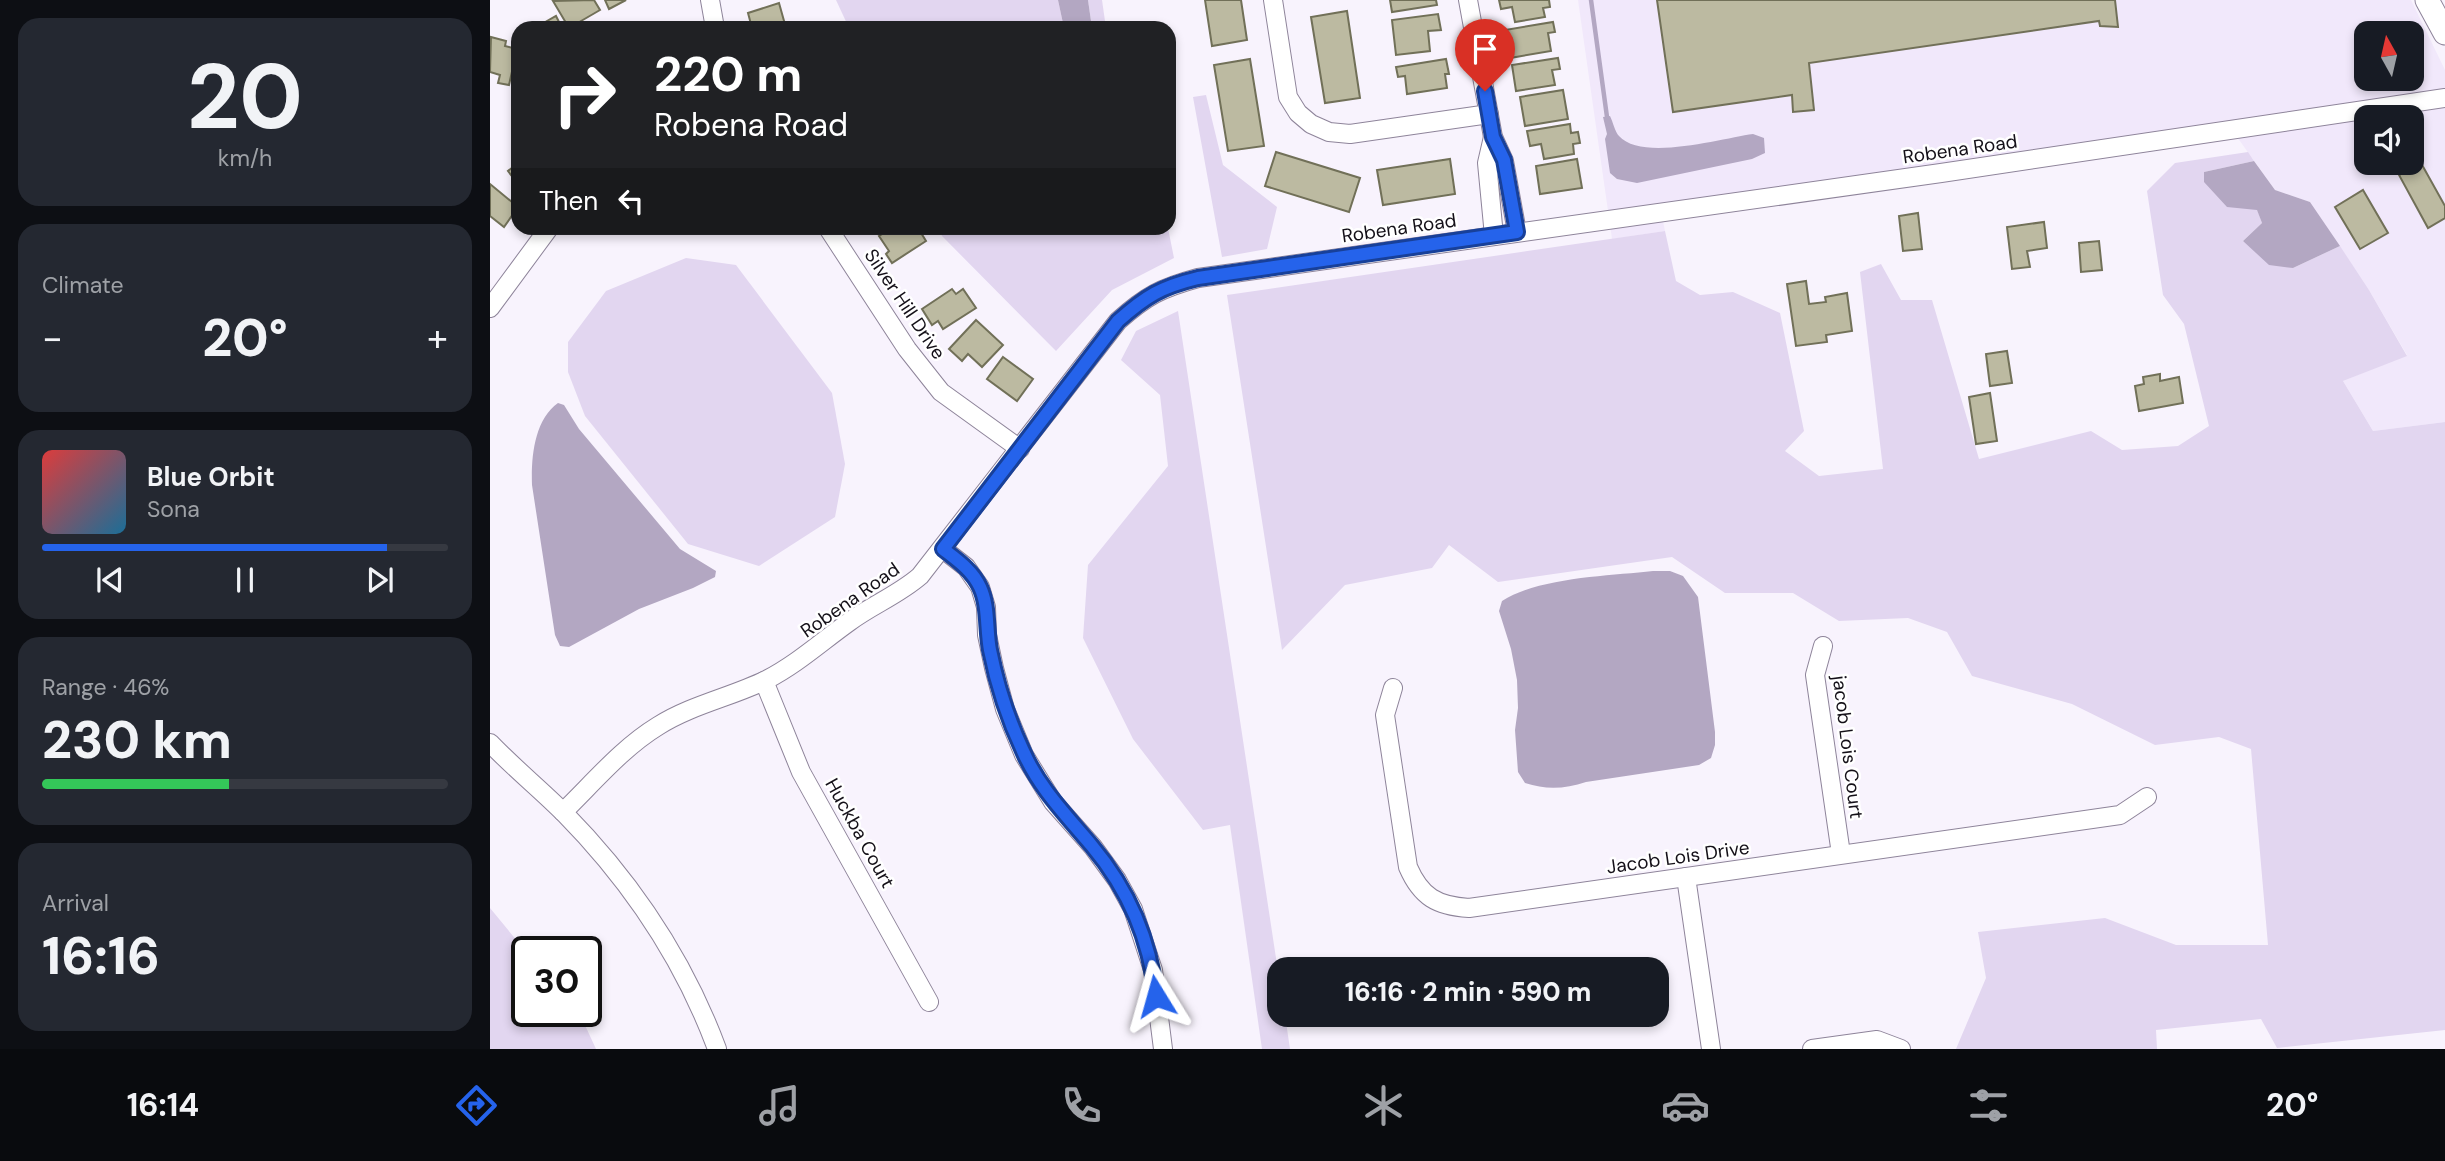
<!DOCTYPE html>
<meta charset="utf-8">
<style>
body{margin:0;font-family:"DM Sans",sans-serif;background:#242831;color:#f1f3f6;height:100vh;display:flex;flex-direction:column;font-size:26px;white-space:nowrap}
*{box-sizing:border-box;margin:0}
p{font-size:23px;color:#9ea1a6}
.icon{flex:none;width:38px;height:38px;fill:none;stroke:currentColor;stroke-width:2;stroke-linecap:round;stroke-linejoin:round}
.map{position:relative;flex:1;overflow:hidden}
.side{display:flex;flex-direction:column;gap:18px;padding:18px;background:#0d0f14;width:490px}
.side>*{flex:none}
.guide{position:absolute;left:21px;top:21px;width:665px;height:214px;border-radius:21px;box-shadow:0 4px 10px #0003;background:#202124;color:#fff;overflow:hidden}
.needle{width:46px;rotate:352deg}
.buttons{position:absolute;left:1864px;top:21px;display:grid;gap:14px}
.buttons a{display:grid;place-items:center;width:70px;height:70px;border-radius:14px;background:#171b24;box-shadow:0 4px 10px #0003;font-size:35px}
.speed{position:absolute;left:21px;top:936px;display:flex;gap:14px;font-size:35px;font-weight:700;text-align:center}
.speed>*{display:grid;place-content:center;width:91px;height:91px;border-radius:50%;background:#171b24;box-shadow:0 4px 10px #0003;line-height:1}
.speed .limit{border:4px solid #111;border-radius:10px;background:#fff;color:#111}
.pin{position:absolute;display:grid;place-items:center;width:60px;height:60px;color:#fff;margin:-72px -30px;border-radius:50% 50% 50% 0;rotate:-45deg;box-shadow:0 0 7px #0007}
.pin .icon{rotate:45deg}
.me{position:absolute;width:77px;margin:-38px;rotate:352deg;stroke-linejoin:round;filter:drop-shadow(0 0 5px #0008)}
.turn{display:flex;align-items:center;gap:24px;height:147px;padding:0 28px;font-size:32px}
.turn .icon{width:91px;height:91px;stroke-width:2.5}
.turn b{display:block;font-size:49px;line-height:60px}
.then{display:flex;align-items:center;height:66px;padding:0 28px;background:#0003;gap:14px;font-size:26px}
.big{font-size:52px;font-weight:800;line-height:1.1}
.side .widget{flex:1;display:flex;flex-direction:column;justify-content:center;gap:10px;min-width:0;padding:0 24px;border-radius:21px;background:#242831}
.side .dial{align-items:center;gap:0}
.dial b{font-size:91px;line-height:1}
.song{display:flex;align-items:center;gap:21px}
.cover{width:84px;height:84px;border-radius:10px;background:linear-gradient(135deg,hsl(0 70% 55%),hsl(200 70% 35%))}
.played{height:7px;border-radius:4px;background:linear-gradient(90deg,#2563eb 85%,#363941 85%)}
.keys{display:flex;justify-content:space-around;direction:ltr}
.heat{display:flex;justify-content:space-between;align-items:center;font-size:38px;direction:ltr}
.charge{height:10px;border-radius:5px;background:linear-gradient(90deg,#34c759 46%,#363941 0)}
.trip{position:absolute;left:777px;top:957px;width:402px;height:70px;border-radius:21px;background:#171b24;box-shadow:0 4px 10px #0003;font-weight:800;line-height:70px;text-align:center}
.tab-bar{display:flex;height:112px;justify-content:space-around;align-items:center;background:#090b0e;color:#9ea1a6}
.tab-bar .icon{width:49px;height:49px}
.tab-bar .active{color:#2563eb}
.tab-bar b{font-size:32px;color:#f1f3f6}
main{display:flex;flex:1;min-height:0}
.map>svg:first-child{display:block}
</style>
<main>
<section class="side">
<div class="widget dial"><b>20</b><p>km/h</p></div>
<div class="widget"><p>Climate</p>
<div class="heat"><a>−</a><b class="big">20°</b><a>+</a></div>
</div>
<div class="widget">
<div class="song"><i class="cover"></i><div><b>Blue Orbit</b><p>Sona</p></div></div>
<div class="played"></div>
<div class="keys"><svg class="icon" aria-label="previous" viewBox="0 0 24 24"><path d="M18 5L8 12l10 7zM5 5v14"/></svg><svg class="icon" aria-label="pause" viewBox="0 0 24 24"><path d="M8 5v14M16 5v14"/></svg><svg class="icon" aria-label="next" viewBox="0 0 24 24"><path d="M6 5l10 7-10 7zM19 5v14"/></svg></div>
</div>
<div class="widget"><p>Range · 46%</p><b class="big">230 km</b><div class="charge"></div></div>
<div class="widget"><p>Arrival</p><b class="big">16:16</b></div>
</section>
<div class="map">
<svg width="1955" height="1049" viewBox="0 0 1955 1049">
<rect width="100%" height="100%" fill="#f8f3fd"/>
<path fill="#f1e8fb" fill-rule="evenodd" d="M1088 0H1921L1955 70V422L1883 431 1853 381 1917 355 1879 290 1820 202 1785 190 1747 137 1173 221 1175 231 1122 239ZM1876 33H1922V79H1876ZM1876 117H1922V163H1876Z"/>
<g fill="#e2d6f0">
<path d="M346 0H568L574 28H359Z"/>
<path d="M598 0H612L616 28H602Z"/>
<path d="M716 95 733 165 787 207 777 249 732 257 703 97Z"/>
<path d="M1758 152 1764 161 1714 172 1767 209 1772 223 1753 241 1803 268 1850 246 1879 290 1917 356 1853 381 1883 431 1955 422V1030L1787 1048 1771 1019 1666 1030 1667 1049H1466L1496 978 1488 932 1615 918 1686 945H1778L1761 749 1729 737 1665 745 1582 704 1482 676 1457 632 1418 618 1349 621 1303 593H1235L1182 557 1008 582 959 545 942 568 855 585 792 650 737 295 1175 231 1186 281 1210 295 1243 292 1290 313 1314 431 1295 451 1329 476 1393 469 1370 272 1391 264 1411 300H1442L1489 459 1601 431 1632 450 1688 446 1719 426 1694 324 1673 295 1657 191 1685 163Z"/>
<path d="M448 228H678L684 258 622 290 566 351 452 236Z"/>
<path d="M196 258 246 265 342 393 355 464 345 517 269 566 198 544 95 416 78 372V342L116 291Z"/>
<path d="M688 311 789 978V1015H795L800 1049H772L740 825 713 830 643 739 593 638 598 565 678 466 670 395 631 360 646 331Z"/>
<path d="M0 908 37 953V1012H84L94 1023 106 1049H0Z"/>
</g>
<g fill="#b3a7c2">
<path d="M568 0H598L602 28H574Z"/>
<path d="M1120 116C1123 122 1125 132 1129 136 1152 162 1233 138 1263 134L1274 138 1275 153 1262 159 1147 183 1127 179 1120 173 1115 139 1117 134 1113 117Z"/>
<path d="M1764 161 1785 190 1820 202 1850 246 1803 268 1779 265 1753 241 1772 223 1767 210 1737 207 1714 182V172Z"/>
<path d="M68 403 74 405 89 429 190 549 226 571 225 577 203 588 149 609 79 647 70 646 65 635 42 485C41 458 44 420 68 403Z"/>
<path d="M1163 571H1180L1193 576 1208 597 1225 732V745L1221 758 1209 765 1096 782C1075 789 1056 790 1035 783L1028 772 1025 730 1028 708 1027 680 1021 649 1009 611 1012 601C1050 577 1119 576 1163 571Z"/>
</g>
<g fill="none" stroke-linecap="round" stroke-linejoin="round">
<path stroke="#b3a7c2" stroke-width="4.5" d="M1101 0 1117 117"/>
</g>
<g fill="#bcbaa1" stroke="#717058" stroke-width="2">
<path d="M104 0 110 10 79 28 63 1Z"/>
<path d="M115 0H136L119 9Z"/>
<path d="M715 0H751L757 40 722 46Z"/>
<path d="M900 0H946L947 5 902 12Z"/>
<path d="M1009 0H1059L1060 7 1053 8 1055 17 1025 22 1022 7 1011 9Z"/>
<path d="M1167 0H1625L1628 27 1610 26 1609 21 1319 63 1324 110 1303 112 1302 95 1183 112Z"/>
<path d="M289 3 296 28H262L258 13Z"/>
<path d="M857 11 870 98 835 103 821 17Z"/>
<path d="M948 14 951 30 938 31 940 51 906 55 902 20Z"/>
<path d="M66 16 72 28H52L50 25Z"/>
<path d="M1063 22 1065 32 1058 33 1061 51 1020 58 1015 30Z"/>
<path d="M1 37 16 41 15 46 27 49 19 85 8 83 10 75 0 72Z"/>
<path d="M1068 58 1070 69 1062 70 1065 85 1026 91 1022 65Z"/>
<path d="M760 59 774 146 738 151 724 65Z"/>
<path d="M956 59 959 74H955L957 88 917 94 915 76 908 77 906 67Z"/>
<path d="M1073 90 1078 119 1035 126 1030 97Z"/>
<path d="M1080 124 1081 133 1088 132 1090 143 1083 144 1084 154 1054 159 1051 144 1040 146 1037 131Z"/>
<path d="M786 152 870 178 859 212 775 186Z"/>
<path d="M960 159 965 194 893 205 887 170Z"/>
<path d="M1087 159 1092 188 1050 194 1046 166Z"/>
<path d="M28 163V184L18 171Z"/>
<path d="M1931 163 1955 206V218L1938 228 1909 175Z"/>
<path d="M0 184 28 207 14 227 0 216Z"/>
<path d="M1873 190 1898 233 1870 249 1845 207Z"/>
<path d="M1428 213 1432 249 1413 251 1409 216Z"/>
<path d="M1554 222 1557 248 1537 251 1540 267 1522 269 1517 227Z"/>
<path d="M402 228H428L436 241 402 263 396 254 399 251 389 236Z"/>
<path d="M1609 241 1612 270 1591 272 1589 243Z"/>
<path d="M1316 281 1319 304 1336 302 1335 297 1357 293 1362 331 1336 335 1337 342 1306 346 1297 284Z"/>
<path d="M462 289 466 294 473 289 486 308 453 329 448 321 442 325 432 309Z"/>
<path d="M486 320 513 345 492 367 478 354 472 361 459 349Z"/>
<path d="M1517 351 1522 383 1500 386 1496 354Z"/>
<path d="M513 357 543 379 527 401 497 379Z"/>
<path d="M1670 374V381L1689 377 1693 403 1649 411 1645 386 1654 384 1653 377Z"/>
<path d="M1500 393 1507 441 1486 444 1479 397Z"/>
</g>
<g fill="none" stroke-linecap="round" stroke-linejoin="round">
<g stroke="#8e849a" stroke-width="20">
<g id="minor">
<path d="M220 0 225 28"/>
<path d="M783 0 798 97 808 113 821 124 839 132 860 134 999 114"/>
<path d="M978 0 1003 137 1014 161 1027 232"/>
<path d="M1003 137 997 163 1004 236"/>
<path d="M338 228 417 349 451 392 530 449"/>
<path d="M0 308 59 228"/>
<path d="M453 549 476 567 490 587 496 607 497 635 504 668 515 709 534 755 563 802 603 847 627 880 643 909 663 970 673 1049"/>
<path d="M1333 646 1325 675 1351 854"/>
<path d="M274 681 311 772 439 1002"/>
<path d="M903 688 895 715 918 867C931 897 947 906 979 908L1630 815 1657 797"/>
<path d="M0 743C24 768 50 789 74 813 140 880 194 960 227 1049"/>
<path d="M73 812C103 783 132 748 168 726 201 705 241 697 276 680 307 664 331 642 359 622 382 605 408 595 430 576L628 321C656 296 671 288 708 278L1451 173 1955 98"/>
<path d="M1196 877 1221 1049"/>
<path d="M1322 1049 1387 1040 1411 1049"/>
</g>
</g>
<g stroke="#8e849a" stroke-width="25">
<path id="major" d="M1937 0 1955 33"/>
</g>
<use href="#minor" stroke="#fff" stroke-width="18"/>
<use href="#major" stroke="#fff" stroke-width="23"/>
</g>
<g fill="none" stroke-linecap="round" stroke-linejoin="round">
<g stroke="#184099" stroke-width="18">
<path id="route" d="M666 996C660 940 638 889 602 846 577 816 549 788 533 751 518 719 507 685 500 650 496 629 499 606 490 587 482 570 467 560 453 549L628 321C656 296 671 287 708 278L1027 232 1014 160 1003 137 995 91"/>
</g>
<use href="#route" stroke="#2563eb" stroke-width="12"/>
</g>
<g text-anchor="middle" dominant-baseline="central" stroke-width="5" stroke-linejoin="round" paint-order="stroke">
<g font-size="19" fill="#141018" stroke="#fff">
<text transform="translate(1470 149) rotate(-8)">Robena Road</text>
<text transform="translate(909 228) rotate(-8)">Robena Road</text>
<text transform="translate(415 304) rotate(56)">Silver Hill Drive</text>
<text transform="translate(360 600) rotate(-35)">Robena Road</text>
<text transform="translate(1358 747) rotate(83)">jacob Lois Court</text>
<text transform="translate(370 833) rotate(61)">Huckba Court</text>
<text transform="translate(1188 857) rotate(-8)">Jacob Lois Drive</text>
</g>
</g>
</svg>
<div class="buttons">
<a><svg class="needle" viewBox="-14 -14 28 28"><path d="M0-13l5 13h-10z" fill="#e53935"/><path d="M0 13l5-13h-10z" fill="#9ea1a6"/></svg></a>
<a><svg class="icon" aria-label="sound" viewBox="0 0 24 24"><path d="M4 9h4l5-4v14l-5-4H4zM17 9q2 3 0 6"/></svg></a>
</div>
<div class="speed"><div class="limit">30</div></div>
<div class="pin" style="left:995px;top:91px;background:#d93025"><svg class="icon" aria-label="arrive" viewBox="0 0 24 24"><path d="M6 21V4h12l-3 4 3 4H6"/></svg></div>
<svg class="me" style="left:666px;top:996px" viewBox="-20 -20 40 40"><path d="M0-17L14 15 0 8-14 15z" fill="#2563eb" stroke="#fff" stroke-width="4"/></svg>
<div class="trip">16:16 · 2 min · 590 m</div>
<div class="guide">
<div class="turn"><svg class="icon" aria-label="right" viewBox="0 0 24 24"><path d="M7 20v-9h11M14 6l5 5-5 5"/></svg><div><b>220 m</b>Robena Road</div></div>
<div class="then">Then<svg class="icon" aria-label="left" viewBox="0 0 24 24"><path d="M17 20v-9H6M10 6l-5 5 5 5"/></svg></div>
</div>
</div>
</main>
<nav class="tab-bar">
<b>16:14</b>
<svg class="icon active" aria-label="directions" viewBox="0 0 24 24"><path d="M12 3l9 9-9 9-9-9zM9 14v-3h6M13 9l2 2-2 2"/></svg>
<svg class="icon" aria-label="music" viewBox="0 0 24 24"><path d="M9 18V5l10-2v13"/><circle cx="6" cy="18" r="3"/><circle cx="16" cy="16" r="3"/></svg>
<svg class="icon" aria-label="phone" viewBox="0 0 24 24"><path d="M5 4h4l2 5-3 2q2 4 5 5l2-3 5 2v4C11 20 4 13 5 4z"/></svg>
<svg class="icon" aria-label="climate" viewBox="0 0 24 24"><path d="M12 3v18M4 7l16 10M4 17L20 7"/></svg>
<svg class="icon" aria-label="car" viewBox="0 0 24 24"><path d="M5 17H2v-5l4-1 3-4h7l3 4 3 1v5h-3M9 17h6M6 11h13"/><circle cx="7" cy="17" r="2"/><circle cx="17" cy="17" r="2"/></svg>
<svg class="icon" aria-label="filters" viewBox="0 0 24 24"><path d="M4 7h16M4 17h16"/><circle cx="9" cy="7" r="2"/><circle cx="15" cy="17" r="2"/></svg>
<b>20°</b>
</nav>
